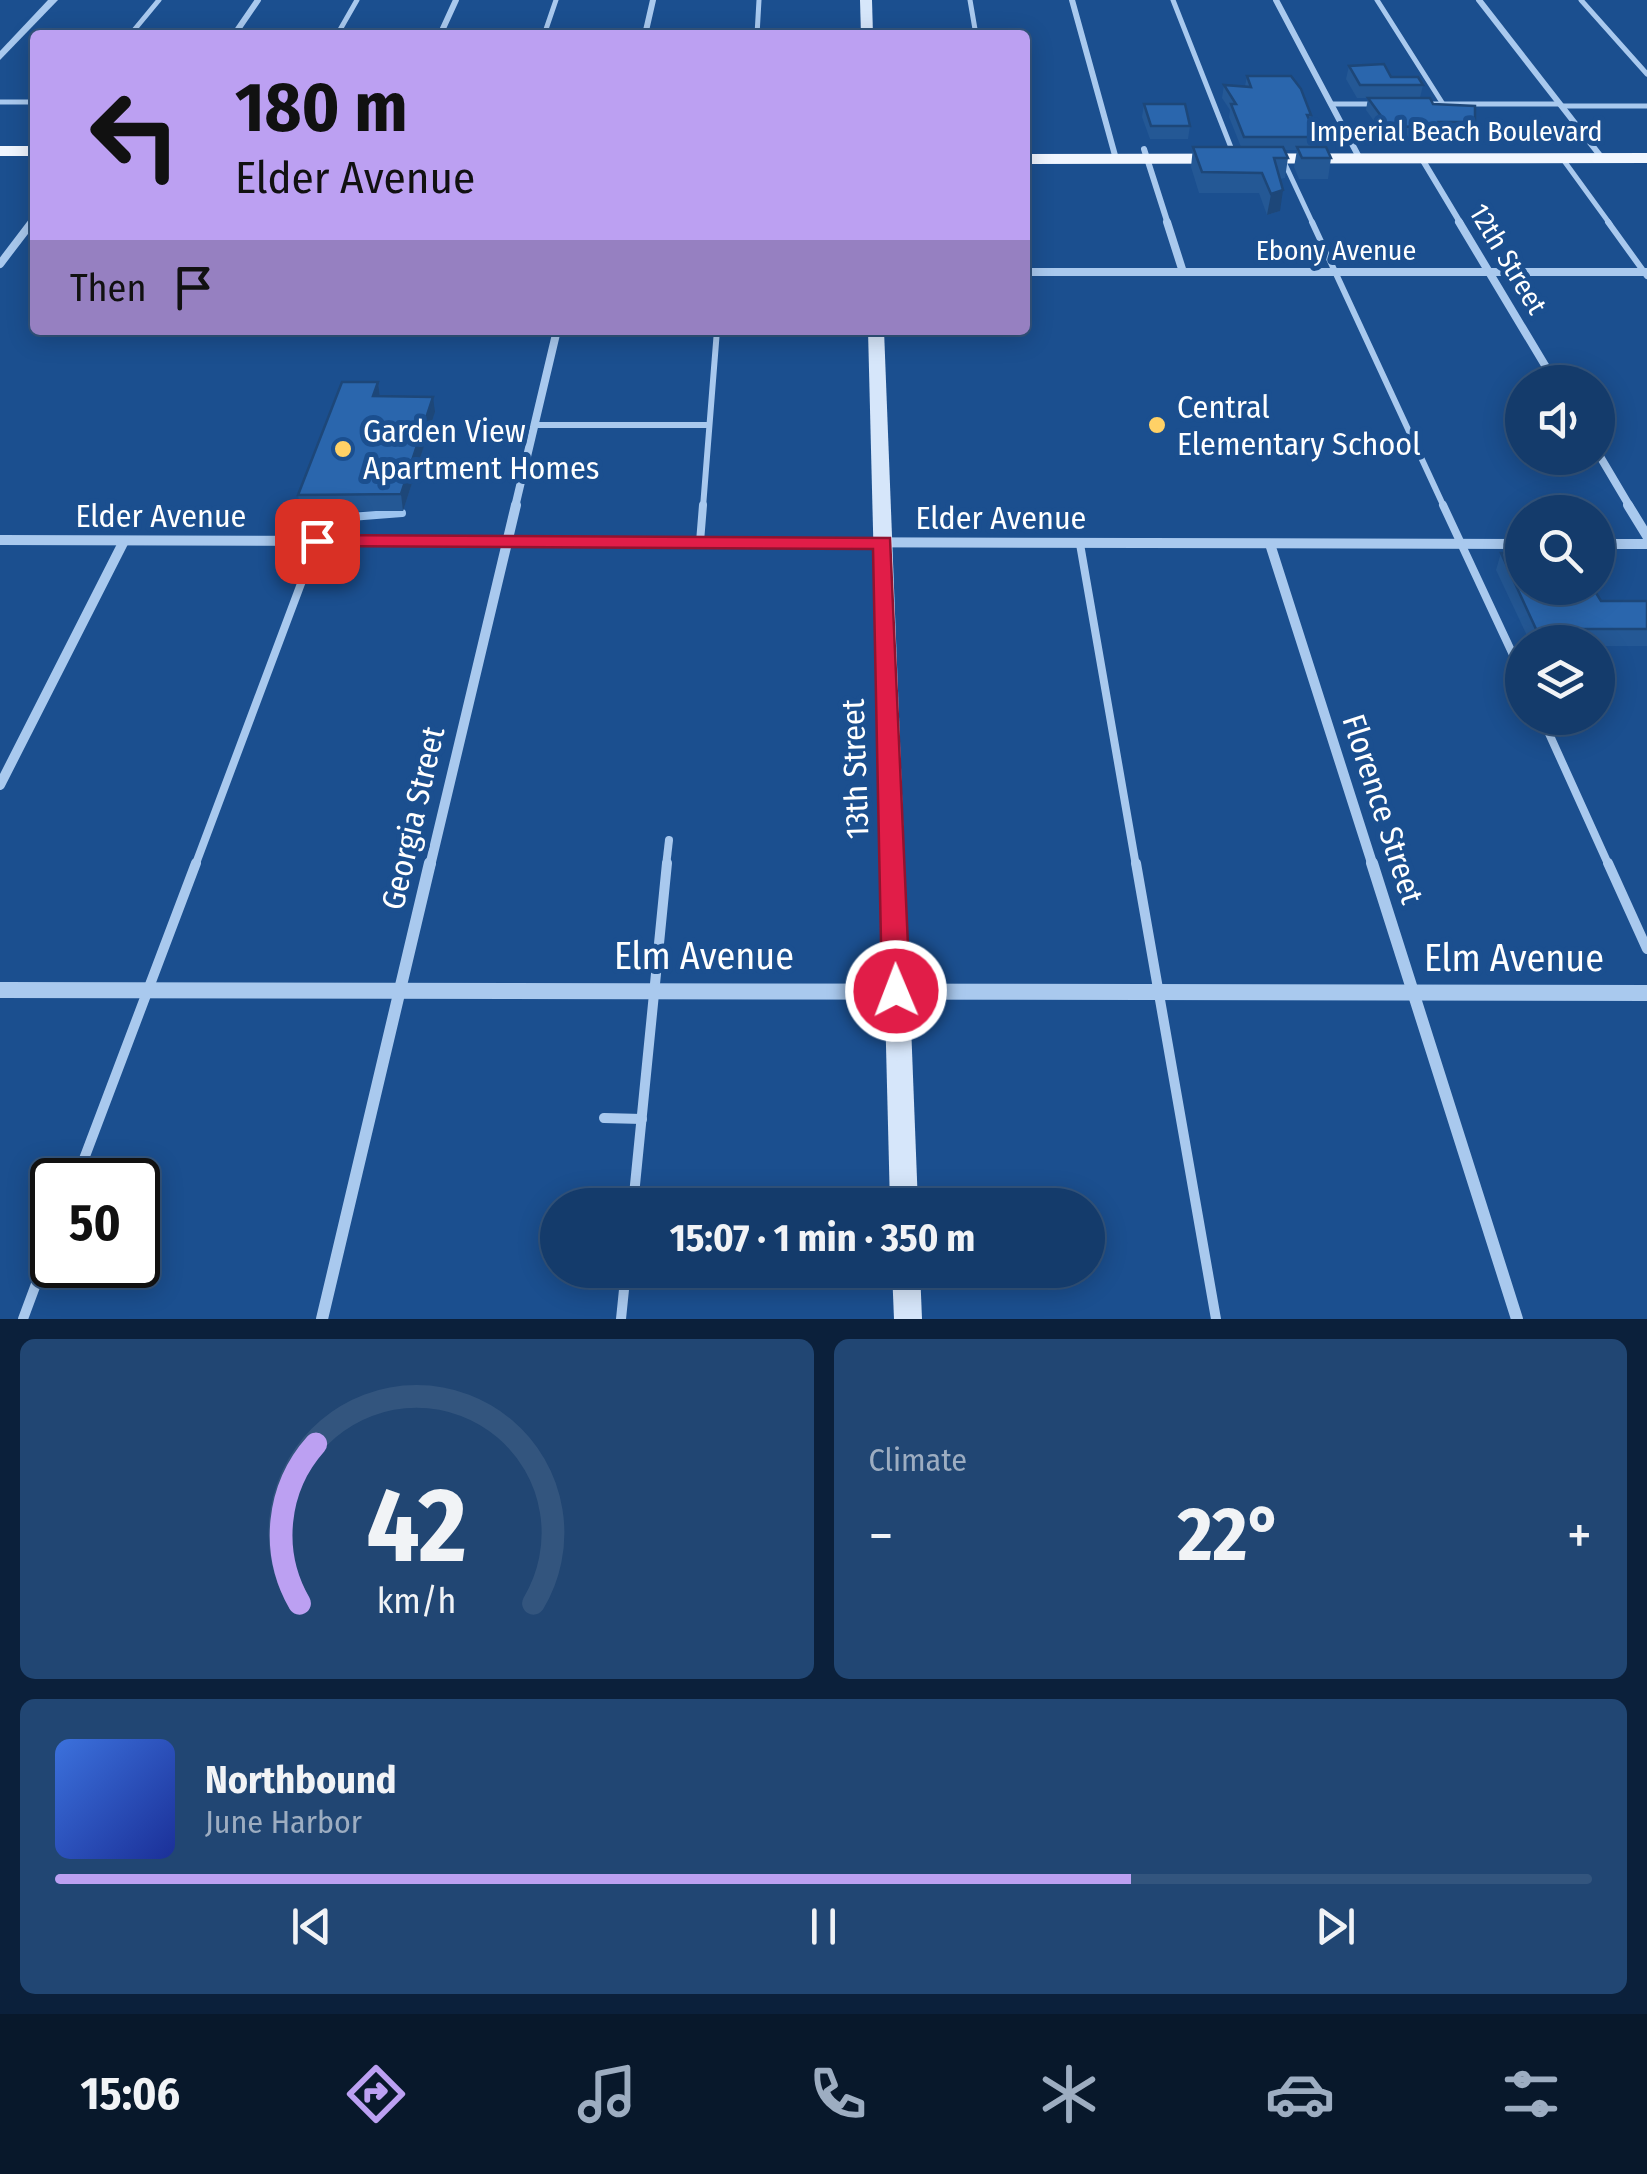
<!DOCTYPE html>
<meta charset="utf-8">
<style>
body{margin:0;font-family:"Fira Sans Condensed",sans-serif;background:#214673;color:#f1f3f6;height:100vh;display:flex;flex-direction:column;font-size:38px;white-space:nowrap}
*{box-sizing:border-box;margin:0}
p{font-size:32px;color:#9dadc1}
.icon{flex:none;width:55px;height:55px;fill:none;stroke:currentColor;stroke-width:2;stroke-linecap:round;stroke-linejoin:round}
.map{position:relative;height:1319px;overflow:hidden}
.side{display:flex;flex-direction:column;gap:20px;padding:20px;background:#0b203b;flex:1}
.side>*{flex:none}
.top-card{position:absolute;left:30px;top:30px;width:1000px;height:305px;border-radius:10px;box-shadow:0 5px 25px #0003,0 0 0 2px #33557e;background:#bca0f2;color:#111;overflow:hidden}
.tools{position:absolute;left:1505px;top:365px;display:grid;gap:20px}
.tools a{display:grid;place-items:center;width:110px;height:110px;border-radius:50%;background:#143b6b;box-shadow:0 5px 25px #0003,0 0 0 2px #33557e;font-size:50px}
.speed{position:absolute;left:30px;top:1158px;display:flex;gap:20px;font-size:50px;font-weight:700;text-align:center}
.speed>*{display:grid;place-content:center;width:130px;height:130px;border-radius:50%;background:#143b6b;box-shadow:0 5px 25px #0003,0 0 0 2px #33557e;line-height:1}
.speed .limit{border:5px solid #111;border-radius:15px;background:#fff;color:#111}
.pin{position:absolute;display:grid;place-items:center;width:85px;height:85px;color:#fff;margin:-42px;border-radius:20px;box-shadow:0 5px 15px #0006}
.me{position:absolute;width:110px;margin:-55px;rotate:359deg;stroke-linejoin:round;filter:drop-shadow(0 0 8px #0008)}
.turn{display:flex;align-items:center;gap:35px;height:210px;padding:0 40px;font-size:45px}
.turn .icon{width:130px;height:130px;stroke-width:2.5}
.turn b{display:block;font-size:70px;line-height:85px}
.then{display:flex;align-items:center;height:95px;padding:0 40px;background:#0003;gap:20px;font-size:38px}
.big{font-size:75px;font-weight:700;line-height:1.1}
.side .widget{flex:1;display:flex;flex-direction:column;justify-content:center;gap:15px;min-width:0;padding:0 35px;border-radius:15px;background:#214673}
.side .dial{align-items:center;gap:0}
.dial svg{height:260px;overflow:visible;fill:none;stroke:#33557e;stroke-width:7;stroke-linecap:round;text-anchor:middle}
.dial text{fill:#f1f3f6;stroke:none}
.song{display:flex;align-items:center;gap:30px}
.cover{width:120px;height:120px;border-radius:15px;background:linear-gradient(135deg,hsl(220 70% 55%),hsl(230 70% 35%))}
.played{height:10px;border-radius:5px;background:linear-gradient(90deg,#bca0f2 70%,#33557e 70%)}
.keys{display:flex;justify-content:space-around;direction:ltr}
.heat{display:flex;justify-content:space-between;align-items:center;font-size:55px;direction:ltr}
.side .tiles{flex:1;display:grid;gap:20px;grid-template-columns:1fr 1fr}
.widget:last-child{grid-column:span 2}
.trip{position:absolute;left:540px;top:1188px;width:565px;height:100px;border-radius:50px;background:#143b6b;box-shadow:0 5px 25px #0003,0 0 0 2px #33557e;font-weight:700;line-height:100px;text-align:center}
.menu{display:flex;height:160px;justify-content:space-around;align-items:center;background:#08182b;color:#9dadc1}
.menu .icon{width:70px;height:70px}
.menu .on{color:#bca0f2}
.menu b{font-size:45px;color:#f1f3f6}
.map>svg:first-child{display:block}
</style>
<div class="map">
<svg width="1647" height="1319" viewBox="0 0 1647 1319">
<rect width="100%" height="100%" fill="#1b4f8f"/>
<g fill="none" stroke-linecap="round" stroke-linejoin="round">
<path stroke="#9cc4f0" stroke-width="6" d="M304 507 306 502"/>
<path stroke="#9cc4f0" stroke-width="8" d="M305 505 299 521 402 513"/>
<g stroke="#a9c9ee" stroke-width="5">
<path d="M970 0 976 35"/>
<path d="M1173 0 1232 150"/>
<path d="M1377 0 1443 104"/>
<path d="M1581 0 1647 74"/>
<path d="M130 35 159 0"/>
<path d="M337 35 357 0"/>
<path d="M544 35 556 0"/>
<path d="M757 35 759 0"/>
<path d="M0 102H35"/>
<path d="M1331 104H1376"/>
<path d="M1425 104H1560"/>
<path d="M1562 106H1647"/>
<path d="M1562 158 1610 224"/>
<path d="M1284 162 1313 224"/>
</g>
<g stroke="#a9c9ee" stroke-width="6">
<path d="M1312 222 1444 507"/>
<path d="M1608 222 1647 276"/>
<path d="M1025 253 1028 272"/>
<path d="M534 425H709"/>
<path d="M703 507 717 330"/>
</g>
<g stroke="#a9c9ee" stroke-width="8">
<path d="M1443 505 1522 674"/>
<path d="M700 542 703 505"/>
<path d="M1080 544 1136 866"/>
<path d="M1542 718 1609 866"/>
<path d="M195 866 317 541"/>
<path d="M666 866 669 840"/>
</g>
<g stroke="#a9c9ee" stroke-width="10">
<path d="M1136 863 1216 1319"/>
<path d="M1608 863 1647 949"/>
<path d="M604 1118 642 1119"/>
<path d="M76 1180 196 863"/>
<path d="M633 1205 667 863"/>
<path d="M23 1319 52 1241"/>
<path d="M621 1319 626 1270"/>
</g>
<g stroke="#a9c9ee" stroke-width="6">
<path d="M1072 0 1116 159"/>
<path d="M1276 0 1360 159"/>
<path d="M1479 0 1602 158"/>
<path d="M234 35 258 0"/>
<path d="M440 35 456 0"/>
<path d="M645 35 653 0"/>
<path d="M1144 149 1168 224"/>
<path d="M1422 159 1461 224"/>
<path d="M30 224 35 218"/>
</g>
<g stroke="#a9c9ee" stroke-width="8">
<path d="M1167 222 1183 272"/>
<path d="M1459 222 1555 382"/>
<path d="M0 264 32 222"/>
<path d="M1025 272H1647"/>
<path d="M1598 453 1630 507"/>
<path d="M515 507 557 330"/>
</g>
<g stroke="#a9c9ee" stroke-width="10">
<path d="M1628 505 1647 536"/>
<path d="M0 540 1522 544"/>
<path d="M1270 544 1373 866"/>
<path d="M1598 544H1647"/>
<path d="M0 785 124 541"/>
<path d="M430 866 516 505"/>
</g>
<g stroke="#a9c9ee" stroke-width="12">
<path d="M1372 863 1517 1319"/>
<path d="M322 1319 430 863"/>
</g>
<g fill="#a9c9ee" fill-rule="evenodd">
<path d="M48 0H58L0 60V51Z"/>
<path d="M0 982 1647 985V1001L0 998Z"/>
</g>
<g fill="#d6e6fa" fill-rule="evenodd">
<path d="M860 0H872L873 35H861Z"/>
<path d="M868 330H884L918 1205H890Z"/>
<path d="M892 1270H920L922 1319H894Z"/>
</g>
<g fill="#f0f6ff" fill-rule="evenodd">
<rect x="0" y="146" width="35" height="10"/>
<path d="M1647 153V163L1025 164V154Z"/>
</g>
</g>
<g fill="#245895">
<path d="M1349 66 1423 85 1420 98H1357L1346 79Z"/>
<path d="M1247 76 1311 115 1310 121 1317 137 1315 147 1331 158 1328 179H1299L1294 167 1297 150H1285L1288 158 1285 178 1280 179V211L1267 215 1259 193H1199L1191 167 1193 147H1241L1229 117 1230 110 1222 98 1224 85 1245 86Z"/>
<path d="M1368 98 1433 104 1475 122 1472 134H1440L1439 138 1387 139 1366 110Z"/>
<path d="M1144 104 1190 126 1188 139H1150L1142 117Z"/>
<path d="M378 382 380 396 435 412 403 511H301L298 495Z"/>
<path d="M1501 553 1601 601H1647V646H1598V642H1530L1496 570Z"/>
</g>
<g fill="#1d4779">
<path d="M1283 190 1280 211 1267 215 1271 194Z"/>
<path d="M378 382 380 397 373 396Z"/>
<path d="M433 397 435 412 403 511 401 494Z"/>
</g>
<g fill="#2a66ad" stroke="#1d4779" stroke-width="2.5">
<path d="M1384 64 1391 77H1418L1423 85H1360L1349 66Z"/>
<path d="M1247 76H1291L1301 89 1311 115H1307L1317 137H1244L1231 104H1236L1224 85 1251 87Z"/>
<path d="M1368 98H1430L1433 104 1475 106V122H1439L1442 126 1389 127Z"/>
<path d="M1144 104H1185L1190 126H1151Z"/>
<path d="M1193 147H1283L1288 158H1274L1283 190 1271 194 1262 173 1202 172Z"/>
<path d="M1297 147H1326L1331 158H1302Z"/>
<path d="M342 382H378L373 396 433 397 401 494 298 495Z"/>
<path d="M1501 553H1522V588H1593L1601 601H1647V629H1573L1579 642H1542Z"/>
</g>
<path fill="#e11d48" stroke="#92132f" stroke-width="2.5" d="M317 535 890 538 910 991 906 999H886L882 991 873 549 310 546 307 541Z"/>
<g fill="#ffd166" stroke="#1b4f8f" stroke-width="4">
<circle cx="1157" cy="425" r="10"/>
<circle cx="343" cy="449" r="10"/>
</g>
<g text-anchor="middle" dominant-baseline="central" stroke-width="10" stroke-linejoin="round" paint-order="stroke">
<g font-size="28" fill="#fff" stroke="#1b4f8f">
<text x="1456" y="131">Imperial Beach Boulevard</text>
<text x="1336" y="250">Ebony Avenue</text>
<text transform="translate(1508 259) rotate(59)">12th Street</text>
</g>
<g font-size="32" fill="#fff" stroke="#1b4f8f" text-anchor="start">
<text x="1177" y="407">Central<tspan x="1177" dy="37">Elementary School</tspan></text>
<text x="363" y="431">Garden View<tspan x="363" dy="37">Apartment Homes</tspan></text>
</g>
<g font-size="32" fill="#fff" stroke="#1b4f8f">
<text x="161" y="516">Elder Avenue</text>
<text x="1001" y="518">Elder Avenue</text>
<text transform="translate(855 769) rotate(-92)">13th Street</text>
<text transform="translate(1383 809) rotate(72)">Florence Street</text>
<text transform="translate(413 818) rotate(-77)">Georgia Street</text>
</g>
<g font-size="38" fill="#fff" stroke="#1b4f8f">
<text x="704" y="956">Elm Avenue</text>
<text x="1514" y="958">Elm Avenue</text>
</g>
</g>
</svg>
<div class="tools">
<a><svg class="icon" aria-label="sound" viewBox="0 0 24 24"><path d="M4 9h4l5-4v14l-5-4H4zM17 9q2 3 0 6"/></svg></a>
<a><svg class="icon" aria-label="search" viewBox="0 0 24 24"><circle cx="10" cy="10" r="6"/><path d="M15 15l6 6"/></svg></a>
<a><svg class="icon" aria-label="layers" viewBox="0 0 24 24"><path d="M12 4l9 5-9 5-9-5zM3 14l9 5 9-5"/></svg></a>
</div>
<div class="speed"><div class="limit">50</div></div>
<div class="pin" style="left:317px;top:541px;background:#d93025"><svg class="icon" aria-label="arrive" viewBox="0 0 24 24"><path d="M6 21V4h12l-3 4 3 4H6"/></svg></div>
<svg class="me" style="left:896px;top:991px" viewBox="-20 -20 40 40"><circle r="17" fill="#e11d48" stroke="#fff" stroke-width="3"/><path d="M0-11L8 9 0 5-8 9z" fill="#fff"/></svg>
<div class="trip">15:07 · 1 min · 350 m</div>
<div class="top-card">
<div class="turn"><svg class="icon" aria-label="left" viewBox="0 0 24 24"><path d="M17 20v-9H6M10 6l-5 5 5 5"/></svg><div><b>180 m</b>Elder Avenue</div></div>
<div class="then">Then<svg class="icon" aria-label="arrive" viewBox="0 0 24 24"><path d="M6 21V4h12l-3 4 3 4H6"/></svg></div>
</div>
</div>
<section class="side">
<div class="tiles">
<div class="widget dial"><svg viewBox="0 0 100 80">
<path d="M14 69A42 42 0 1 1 86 69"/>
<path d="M14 69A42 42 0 0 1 19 20" stroke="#bca0f2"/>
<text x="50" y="56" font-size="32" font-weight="700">42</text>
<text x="50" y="72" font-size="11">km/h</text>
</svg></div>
<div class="widget"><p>Climate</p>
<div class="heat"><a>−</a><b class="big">22°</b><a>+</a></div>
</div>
<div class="widget">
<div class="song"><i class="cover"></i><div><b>Northbound</b><p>June Harbor</p></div></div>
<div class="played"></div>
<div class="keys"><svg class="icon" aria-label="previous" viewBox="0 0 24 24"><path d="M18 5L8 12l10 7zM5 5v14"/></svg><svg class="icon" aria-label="pause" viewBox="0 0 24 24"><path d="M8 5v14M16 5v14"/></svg><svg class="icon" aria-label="next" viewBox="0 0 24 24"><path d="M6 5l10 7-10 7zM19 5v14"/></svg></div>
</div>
</div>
</section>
<nav class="menu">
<b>15:06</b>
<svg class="icon on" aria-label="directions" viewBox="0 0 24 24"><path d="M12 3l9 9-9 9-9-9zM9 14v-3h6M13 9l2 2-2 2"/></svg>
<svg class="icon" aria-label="music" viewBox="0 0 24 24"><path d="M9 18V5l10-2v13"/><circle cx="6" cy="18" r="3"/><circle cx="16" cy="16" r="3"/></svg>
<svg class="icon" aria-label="phone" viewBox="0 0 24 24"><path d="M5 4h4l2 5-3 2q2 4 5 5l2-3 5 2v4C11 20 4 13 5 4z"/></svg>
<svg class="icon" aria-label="climate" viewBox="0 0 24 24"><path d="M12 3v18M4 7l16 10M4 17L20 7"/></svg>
<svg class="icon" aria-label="car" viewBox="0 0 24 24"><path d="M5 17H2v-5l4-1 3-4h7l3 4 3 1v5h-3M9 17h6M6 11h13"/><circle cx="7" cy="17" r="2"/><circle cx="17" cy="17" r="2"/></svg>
<svg class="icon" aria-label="filters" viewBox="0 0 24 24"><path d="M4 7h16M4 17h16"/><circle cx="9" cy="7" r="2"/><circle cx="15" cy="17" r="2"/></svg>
</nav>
